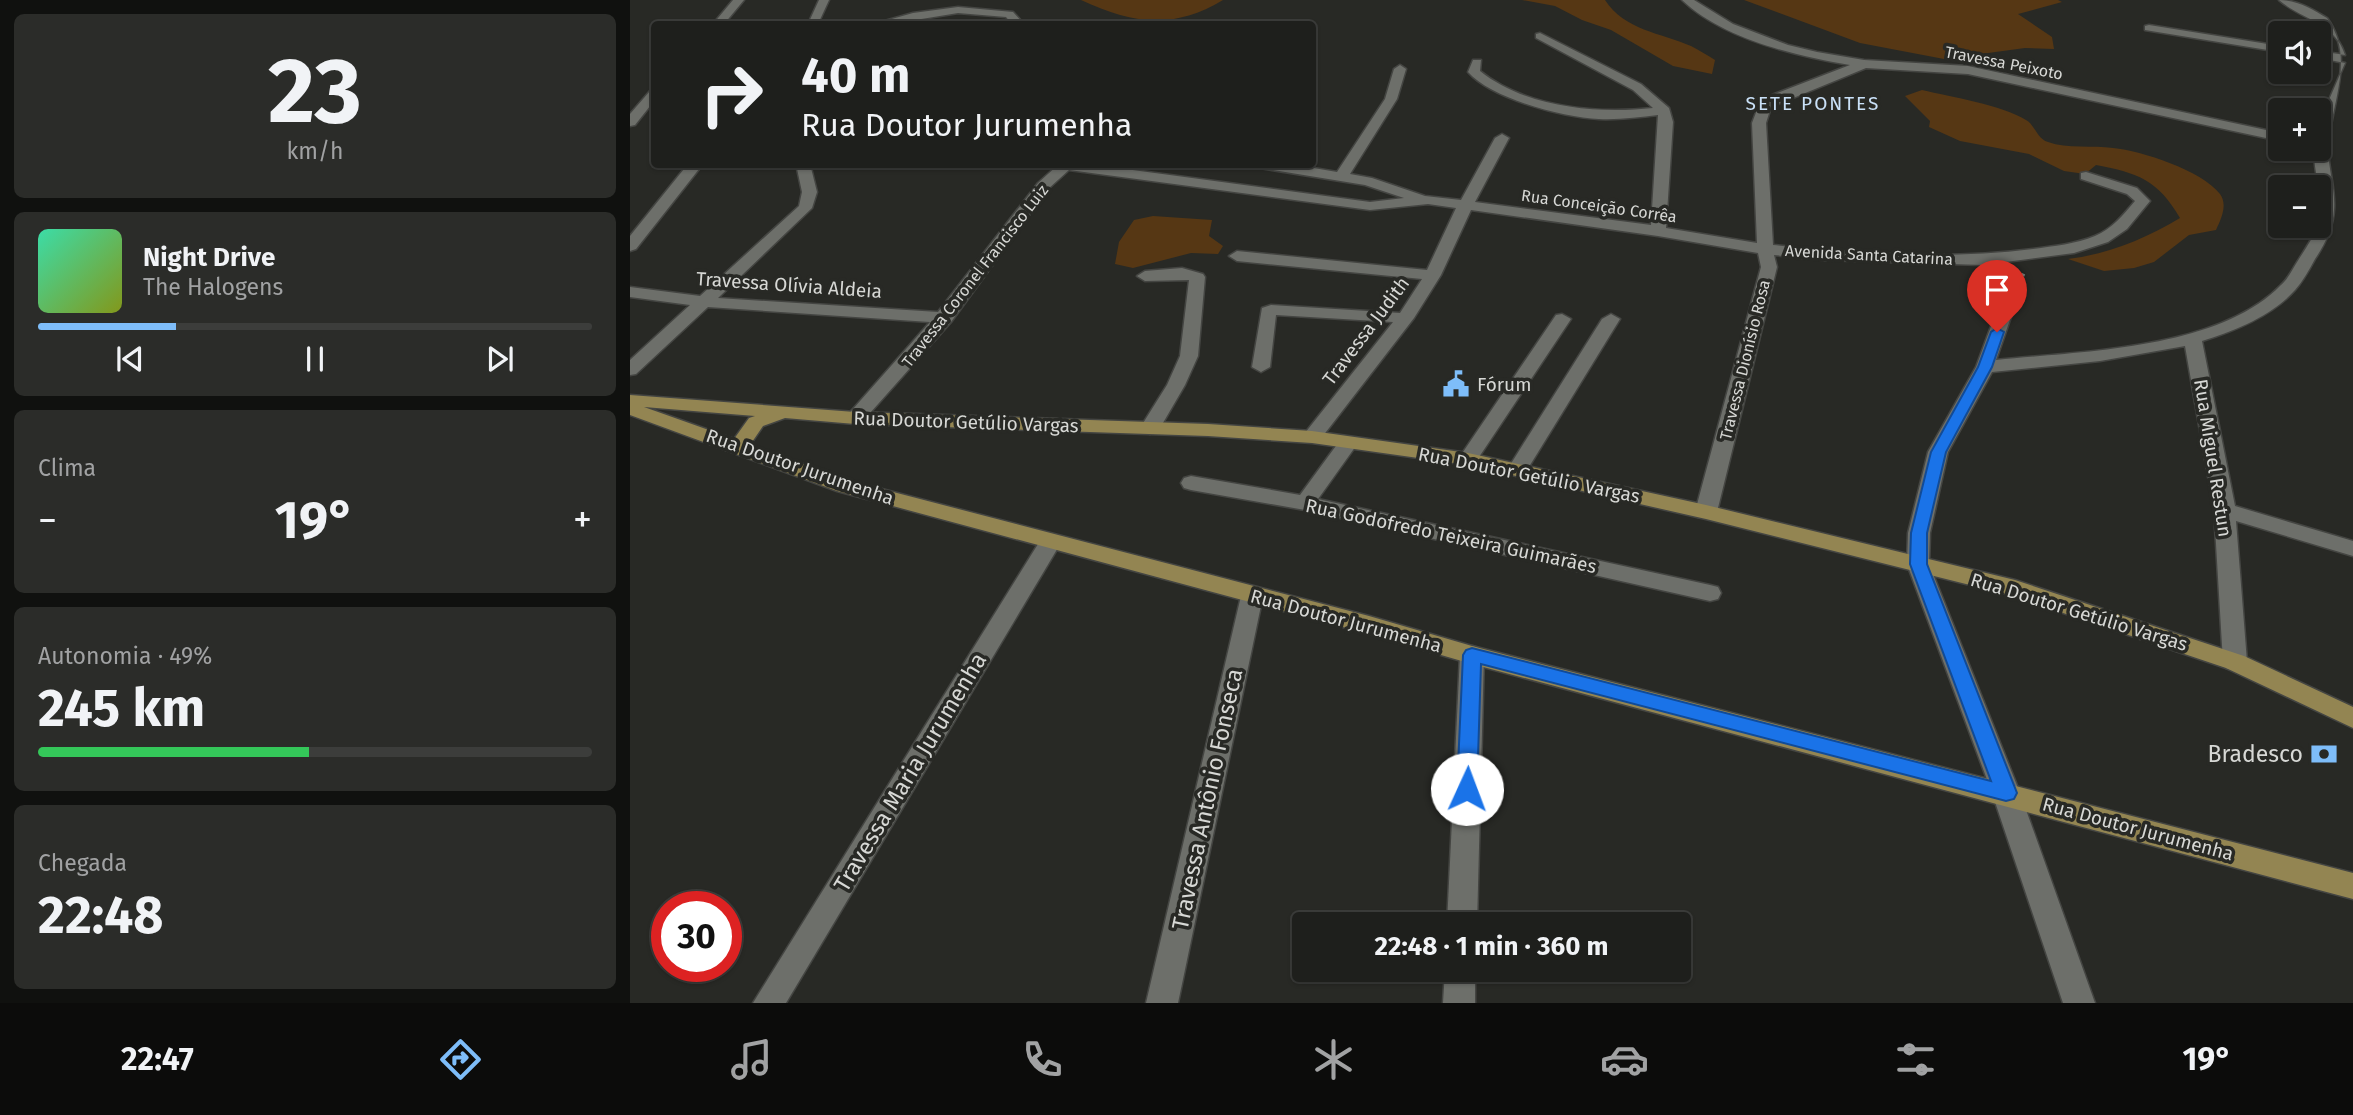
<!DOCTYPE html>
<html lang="pt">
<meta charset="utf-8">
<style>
body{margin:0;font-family:"Fira Sans",sans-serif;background:#2b2c29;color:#f1f3f6;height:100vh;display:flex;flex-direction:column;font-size:26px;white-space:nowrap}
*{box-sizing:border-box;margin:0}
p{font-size:23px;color:#a1a2a3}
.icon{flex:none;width:38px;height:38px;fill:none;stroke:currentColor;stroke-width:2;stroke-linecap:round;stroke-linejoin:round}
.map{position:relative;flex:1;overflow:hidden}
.side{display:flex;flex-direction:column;gap:14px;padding:14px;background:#10110f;width:630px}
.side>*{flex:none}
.guide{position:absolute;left:21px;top:21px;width:665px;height:147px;border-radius:7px;box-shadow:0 2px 5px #0004,0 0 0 2px #3c3d3b;background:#1e1f1c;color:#f1f3f6;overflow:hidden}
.buttons{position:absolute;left:1638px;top:21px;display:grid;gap:14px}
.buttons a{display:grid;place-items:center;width:63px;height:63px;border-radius:7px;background:#1e1f1c;box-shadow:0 2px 5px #0004,0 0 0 2px #3c3d3b;font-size:35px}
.speed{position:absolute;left:21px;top:891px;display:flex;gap:14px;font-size:35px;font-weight:700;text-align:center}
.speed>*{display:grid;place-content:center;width:91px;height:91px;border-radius:50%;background:#1e1f1c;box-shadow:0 2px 5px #0004,0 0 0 2px #3c3d3b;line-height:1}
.speed .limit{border:10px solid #d22;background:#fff;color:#111}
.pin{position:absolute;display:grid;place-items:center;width:60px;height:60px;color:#fff;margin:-72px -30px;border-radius:50% 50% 50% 0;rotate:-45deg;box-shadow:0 0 7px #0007}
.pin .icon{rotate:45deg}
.me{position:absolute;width:77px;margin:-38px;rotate:2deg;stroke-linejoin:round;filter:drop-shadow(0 0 5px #0008)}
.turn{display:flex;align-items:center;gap:24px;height:147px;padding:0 35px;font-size:32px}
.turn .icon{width:91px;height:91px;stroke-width:2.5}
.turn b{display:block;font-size:49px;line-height:60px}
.big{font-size:52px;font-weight:700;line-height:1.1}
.side .card{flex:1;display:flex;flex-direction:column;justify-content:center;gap:10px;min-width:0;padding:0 24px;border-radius:10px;background:#2b2c29}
.side .dial{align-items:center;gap:0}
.dial b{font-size:91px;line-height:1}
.song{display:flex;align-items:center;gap:21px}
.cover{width:84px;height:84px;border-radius:10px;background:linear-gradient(135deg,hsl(160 70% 55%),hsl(70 70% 35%))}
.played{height:7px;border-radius:4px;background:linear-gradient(90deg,#7ebdf9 25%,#3c3d3b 25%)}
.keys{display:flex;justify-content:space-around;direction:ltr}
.heat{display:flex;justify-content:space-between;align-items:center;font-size:38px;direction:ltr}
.charge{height:10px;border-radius:5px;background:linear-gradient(90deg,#34c759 49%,#3c3d3b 0)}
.trip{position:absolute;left:662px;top:912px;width:399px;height:70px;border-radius:7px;background:#1e1f1c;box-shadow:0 2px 5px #0004,0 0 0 2px #3c3d3b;font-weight:700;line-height:70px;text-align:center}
.menu{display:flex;height:112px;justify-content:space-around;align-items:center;background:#0c0c0b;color:#a1a2a3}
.menu .icon{width:49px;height:49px}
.menu .on{color:#7ebdf9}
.menu b{font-size:32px;color:#f1f3f6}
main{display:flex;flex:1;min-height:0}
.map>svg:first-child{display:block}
</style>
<main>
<section class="side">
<div class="card dial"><b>23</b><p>km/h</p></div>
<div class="card">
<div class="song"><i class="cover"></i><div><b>Night Drive</b><p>The Halogens</p></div></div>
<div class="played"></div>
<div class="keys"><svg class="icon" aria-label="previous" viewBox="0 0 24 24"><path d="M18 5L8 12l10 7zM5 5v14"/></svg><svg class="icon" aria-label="pause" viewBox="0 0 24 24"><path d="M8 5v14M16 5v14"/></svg><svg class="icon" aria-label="next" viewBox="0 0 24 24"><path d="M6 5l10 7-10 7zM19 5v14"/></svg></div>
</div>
<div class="card"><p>Clima</p>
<div class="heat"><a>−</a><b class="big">19°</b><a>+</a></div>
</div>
<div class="card"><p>Autonomia · 49%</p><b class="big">245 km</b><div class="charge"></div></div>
<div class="card"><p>Chegada</p><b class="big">22:48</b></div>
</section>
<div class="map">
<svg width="1723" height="1003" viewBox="0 0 1723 1003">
<rect width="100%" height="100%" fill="#282925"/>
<g fill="#563714">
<path d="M451 0H593C543 30 503 24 451 0Z"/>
<path d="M892 0H975C994 30 1031 33 1061 46 1069 50 1077 55 1085 60L1082 74 1043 66 981 30 952 20 925 6Z"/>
<path d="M1114 0H1428L1432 2 1388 14 1422 37 1424 49 1395 48 1314 59 1230 43Z"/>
<path d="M1292 90C1321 97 1372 105 1396 120 1405 125 1407 139 1418 142 1437 149 1463 145 1483 148 1512 151 1571 170 1590 194 1598 205 1591 219 1586 230L1559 235 1524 262 1504 268 1474 271 1438 259C1478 254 1515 239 1550 218 1528 180 1508 173 1466 165L1455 174 1434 171 1399 154 1330 141 1299 127 1300 121 1275 96Z"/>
<path d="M523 216 582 220 579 236 593 246 588 254 561 253 503 268 485 264 489 242 504 220Z"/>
</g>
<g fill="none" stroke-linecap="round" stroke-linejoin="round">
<g stroke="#444542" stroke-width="3">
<g id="minor">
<path d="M103 0H114L94 24H83Z"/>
<path d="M189 0H199L188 24H178Z"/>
<path d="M1052 0H1064L1103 24 1158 45 1187 52 1234 60 1338 66 1650 133V141L1338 74 1236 68 1141 107 1136 123 1143 245C1229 254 1318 260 1403 249 1424 246 1446 244 1465 236 1482 229 1493 215 1505 201L1497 194 1451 179V173L1456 172 1507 188 1520 201 1497 229 1478 242 1444 253 1353 265 1194 260 1144 255 1147 267 1087 512 1084 517H1068L1065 512 1131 267 1128 253 1028 236 841 210 811 275 784 318 689 441H675L672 437 675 433 763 322 646 315 640 367 631 372 622 367 632 308 641 305 770 313 792 279 607 261 599 256 607 251 797 270 826 208 798 204 740 210 439 170 418 189 321 322 232 422 225 424 215 418 300 322 78 307 6 374 0 375V360L60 305 0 297V287L70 296 169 206 172 192 166 164H180L187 192 182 208 88 298 308 312 408 183 429 164H458L740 202 774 198 735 185 630 168 623 164H660L707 172 755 99 764 69 770 65 776 69 767 99 720 174 742 178 795 196 831 200 865 138 872 134 879 138 845 202 1021 225 1028 115C1009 117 989 120 969 119 933 117 862 99 838 72L843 60H851L850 71C896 108 968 114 1023 108L1003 90 906 38V34L910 33 1011 84 1039 108 1043 122 1036 228 1127 243 1122 123 1130 102 1142 95 1220 65C1166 56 1093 39 1052 0Z"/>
<path d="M1649 0C1667 0 1682 9 1697 18 1723 54 1706 92 1699 136 1695 162 1706 185 1704 210 1703 228 1695 244 1685 259 1679 270 1673 281 1665 290 1642 316 1604 331 1572 341L1605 506 1723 541V556L1606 521 1617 662 1614 668 1605 671 1596 668 1593 662 1584 510 1555 346 1470 361 1362 372 1318 452 1300 533 1299 564 1390 793 1465 1003H1433L1362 793 1277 564 1278 533 1298 452 1346 367 1367 310 1373 309 1382 314 1366 360C1451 351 1588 350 1651 285 1659 278 1663 268 1669 259 1676 248 1686 233 1689 223 1695 199 1683 173 1684 149H1689V123L1715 63 1689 58V51L1715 55C1705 22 1672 20 1649 0Z"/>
<path d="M328 7 383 12 394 24H382L376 17 328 13 261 24H244L283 13Z"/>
<path d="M1519 25 1650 46V52L1515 30V26Z"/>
<path d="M24 90V101L5 125 0 126V114L20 91Z"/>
<path d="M58 164H73L6 249 0 251V236Z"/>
<path d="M552 268 573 274 575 277 568 356 555 385 530 428 520 434 510 428 537 385 550 356 559 280 515 281 507 276 515 271Z"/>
<path d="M932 314 941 319 845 463H831L828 459 831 455 926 315Z"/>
<path d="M981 314 990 319 897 470 894 474H880L877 470 972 319Z"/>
<path d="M718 437 725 439 728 443 688 499 1080 585 1088 587 1091 593 1088 599 1080 601 675 510 561 490 554 488 551 483 554 478 561 476 670 495 711 439Z"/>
<path d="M421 534 429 536 432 541 156 1003H123L413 536Z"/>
<path d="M622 588 630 590 633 596 548 1003H516L611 596 614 590Z"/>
<path d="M842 646 851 649 854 655 847 924H817L830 655 833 649Z"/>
<path d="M815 970H845V1003H813Z"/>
</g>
</g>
<g stroke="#444542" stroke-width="3">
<path id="major" d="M0 395 225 412 578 424 682 431 838 453 1076 505 1385 580 1614 656 1723 707V728L1596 668 1380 595 1076 519 838 465 682 443 578 436 225 424 155 418 133 426 120 445 221 481 739 616 842 646 1723 873V899L842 664 739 634 207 491 0 415ZM14 407 125 416 119 418 104 439Z"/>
</g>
<path stroke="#888985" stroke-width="3.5" stroke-dasharray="2.5 4.5" stroke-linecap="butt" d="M1380 301 1395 271"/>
<use href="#minor" fill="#6d6f6a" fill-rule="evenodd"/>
<use href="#major" fill="#938552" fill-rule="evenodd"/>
</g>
<path fill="#1a73e8" stroke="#114b97" stroke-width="2" d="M1367 328 1374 332 1362 367 1316 452 1297 533V564L1387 793 1384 799 1376 801 851 664 847 789 844 795 837 798 830 795 827 789 833 655 836 650 842 648 1361 781 1280 564 1281 533 1301 452 1348 367 1361 332Z"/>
<defs>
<g id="civic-bare" transform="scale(2.1)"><path d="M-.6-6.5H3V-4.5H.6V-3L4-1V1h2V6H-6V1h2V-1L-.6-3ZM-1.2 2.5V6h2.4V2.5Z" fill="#7ebdf9" stroke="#282925" stroke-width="2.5" paint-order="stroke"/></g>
<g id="bank-bare" transform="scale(2.1)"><path d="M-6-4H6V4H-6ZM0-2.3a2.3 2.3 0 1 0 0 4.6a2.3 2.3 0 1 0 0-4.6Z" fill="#7ebdf9" stroke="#282925" stroke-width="2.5" paint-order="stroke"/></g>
</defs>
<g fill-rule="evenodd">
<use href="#civic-bare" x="826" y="384"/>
<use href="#bank-bare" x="1694" y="754"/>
</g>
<g text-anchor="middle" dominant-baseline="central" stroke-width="7" stroke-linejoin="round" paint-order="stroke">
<g font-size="16" fill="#d7d8d5" stroke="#282925">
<text transform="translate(1374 63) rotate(11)">Travessa Peixoto</text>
<text transform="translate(969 206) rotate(8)">Rua Conceição Corrêa</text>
<text transform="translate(1239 255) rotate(3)">Avenida Santa Catarina</text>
<text transform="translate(345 276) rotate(-52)">Travessa Coronel Francisco Luiz</text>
<text transform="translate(1115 360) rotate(-76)">Travessa Dionísio Rosa</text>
</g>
<g font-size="19" letter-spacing="2" fill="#cae1f8" stroke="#282925">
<text x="1183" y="103">SETE PONTES</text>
</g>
<g font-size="19" fill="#d7d8d5" stroke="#282925">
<text transform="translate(159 285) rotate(4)">Travessa Olívia Aldeia</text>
<text transform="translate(736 331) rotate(-53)">Travessa Judith</text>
<text transform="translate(336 422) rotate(2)">Rua Doutor Getúlio Vargas</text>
<text transform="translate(1583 458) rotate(81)">Rua Miguel Restun</text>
<text transform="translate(170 467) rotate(19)">Rua Doutor Jurumenha</text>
<text transform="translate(899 475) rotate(11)">Rua Doutor Getúlio Vargas</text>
<text transform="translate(821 536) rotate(12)">Rua Godofredo Teixeira Guimarães</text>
<text transform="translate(1449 612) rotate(17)">Rua Doutor Getúlio Vargas</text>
<text transform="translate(716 621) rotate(15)">Rua Doutor Jurumenha</text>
<text transform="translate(1508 829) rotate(15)">Rua Doutor Jurumenha</text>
</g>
<g font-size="19" fill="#d7d8d5" stroke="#282925" text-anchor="start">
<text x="847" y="384">Fórum</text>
</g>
<g font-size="23" fill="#d7d8d5" stroke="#282925" text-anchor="end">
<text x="1673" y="754">Bradesco</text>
</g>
<g font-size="23" fill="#d7d8d5" stroke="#282925">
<text transform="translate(280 772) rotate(-59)">Travessa Maria Jurumenha</text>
<text transform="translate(577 799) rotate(-78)">Travessa Antônio Fonseca</text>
</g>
</g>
</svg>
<div class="buttons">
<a><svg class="icon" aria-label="sound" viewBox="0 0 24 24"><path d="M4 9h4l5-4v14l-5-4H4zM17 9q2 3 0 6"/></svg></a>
<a>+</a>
<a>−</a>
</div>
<div class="speed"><div class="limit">30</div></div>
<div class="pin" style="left:1367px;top:332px;background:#d93025"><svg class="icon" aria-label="arrive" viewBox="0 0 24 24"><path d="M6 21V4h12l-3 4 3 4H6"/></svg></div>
<svg class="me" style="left:837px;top:789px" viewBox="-20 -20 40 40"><circle r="19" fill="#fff"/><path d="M0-13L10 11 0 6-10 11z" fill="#1a73e8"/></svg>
<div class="trip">22:48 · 1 min · 360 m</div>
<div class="guide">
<div class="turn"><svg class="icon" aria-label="right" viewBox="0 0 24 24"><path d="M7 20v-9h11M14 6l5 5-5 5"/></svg><div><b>40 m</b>Rua Doutor Jurumenha</div></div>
</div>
</div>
</main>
<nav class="menu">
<b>22:47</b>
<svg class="icon on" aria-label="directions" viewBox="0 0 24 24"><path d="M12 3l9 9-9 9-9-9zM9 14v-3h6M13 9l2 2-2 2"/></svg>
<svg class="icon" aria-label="music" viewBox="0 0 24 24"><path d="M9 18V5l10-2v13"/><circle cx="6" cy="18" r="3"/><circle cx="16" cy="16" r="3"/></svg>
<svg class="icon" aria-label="phone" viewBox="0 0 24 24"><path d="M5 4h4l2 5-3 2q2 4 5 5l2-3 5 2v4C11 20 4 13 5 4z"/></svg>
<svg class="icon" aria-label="climate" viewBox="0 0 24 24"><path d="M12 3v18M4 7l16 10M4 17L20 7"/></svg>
<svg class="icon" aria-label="car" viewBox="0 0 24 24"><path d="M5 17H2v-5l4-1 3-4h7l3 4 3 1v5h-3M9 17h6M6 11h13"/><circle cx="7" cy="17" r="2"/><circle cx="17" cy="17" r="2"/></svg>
<svg class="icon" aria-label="filters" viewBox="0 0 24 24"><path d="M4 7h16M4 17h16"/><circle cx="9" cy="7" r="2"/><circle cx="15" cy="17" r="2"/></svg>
<b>19°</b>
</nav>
